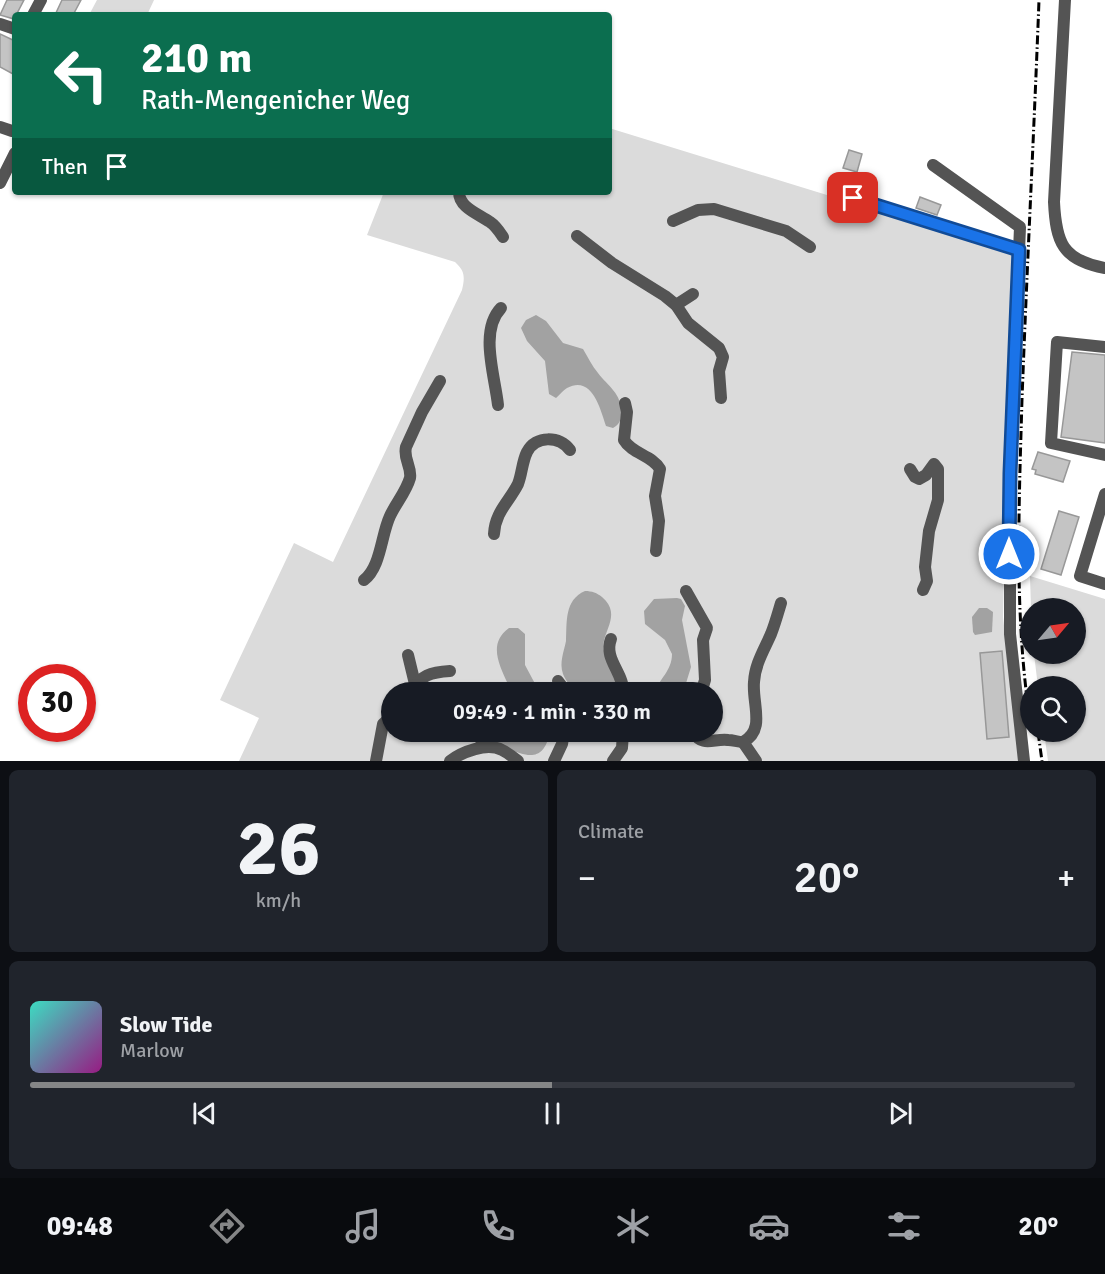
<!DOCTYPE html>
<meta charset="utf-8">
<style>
body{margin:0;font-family:Signika,sans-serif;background:#20242c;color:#f1f3f6;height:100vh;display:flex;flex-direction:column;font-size:22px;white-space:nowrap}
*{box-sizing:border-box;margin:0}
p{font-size:20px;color:#9ea1a6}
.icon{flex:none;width:33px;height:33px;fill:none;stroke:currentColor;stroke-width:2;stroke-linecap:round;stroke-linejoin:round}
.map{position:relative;height:761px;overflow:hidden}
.details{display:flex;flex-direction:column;gap:9px;padding:9px;background:#0d0f14;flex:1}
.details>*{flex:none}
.guide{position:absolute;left:12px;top:12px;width:600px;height:183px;border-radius:6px;box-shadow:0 2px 4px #0004;background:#0b6e4f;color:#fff;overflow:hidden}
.needle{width:39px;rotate:61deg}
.buttons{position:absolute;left:1020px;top:598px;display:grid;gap:12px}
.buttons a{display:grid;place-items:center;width:66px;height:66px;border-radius:50%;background:#171b24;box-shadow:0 2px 4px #0004;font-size:30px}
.speed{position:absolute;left:18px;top:664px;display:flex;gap:12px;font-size:30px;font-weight:700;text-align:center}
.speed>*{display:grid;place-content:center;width:78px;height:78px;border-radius:50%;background:#171b24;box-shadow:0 2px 4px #0004;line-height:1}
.speed .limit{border:9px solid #d22;background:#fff;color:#111}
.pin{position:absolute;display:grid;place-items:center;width:51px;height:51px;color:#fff;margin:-26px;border-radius:12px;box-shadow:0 3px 9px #0006}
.me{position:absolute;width:66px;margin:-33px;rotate:0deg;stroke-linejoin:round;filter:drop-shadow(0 0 4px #0008)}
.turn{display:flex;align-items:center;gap:21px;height:126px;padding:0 30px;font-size:27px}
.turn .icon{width:78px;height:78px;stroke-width:2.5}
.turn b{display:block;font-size:42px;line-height:51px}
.then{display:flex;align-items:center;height:57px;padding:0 30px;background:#0003;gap:12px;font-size:22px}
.big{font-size:45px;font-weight:600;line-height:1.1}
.details .widget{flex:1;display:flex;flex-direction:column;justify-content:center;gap:9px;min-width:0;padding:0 21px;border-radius:9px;background:#20242c}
.details .dial{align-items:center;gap:0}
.dial b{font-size:78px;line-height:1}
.song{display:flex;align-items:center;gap:18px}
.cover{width:72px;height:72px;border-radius:9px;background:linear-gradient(135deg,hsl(170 70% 55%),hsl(310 70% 35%))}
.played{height:6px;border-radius:3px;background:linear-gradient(90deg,#858687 50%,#363941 50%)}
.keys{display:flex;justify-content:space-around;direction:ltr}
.heat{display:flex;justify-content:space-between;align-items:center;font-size:33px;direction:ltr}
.details .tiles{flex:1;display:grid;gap:9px;grid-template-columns:1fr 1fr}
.widget:last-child{grid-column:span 2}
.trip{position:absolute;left:381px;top:682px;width:342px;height:60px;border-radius:30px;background:#171b24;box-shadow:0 2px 4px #0004;font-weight:600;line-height:60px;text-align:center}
.tab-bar{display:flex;height:96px;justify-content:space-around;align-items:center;background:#090b0e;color:#9ea1a6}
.tab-bar .icon{width:42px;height:42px}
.tab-bar .current{color:#858687}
.tab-bar b{font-size:27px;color:#f1f3f6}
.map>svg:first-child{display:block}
</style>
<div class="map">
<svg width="1105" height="761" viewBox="0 0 1105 761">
<rect width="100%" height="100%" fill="#fff"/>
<g fill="#dbdbdb" fill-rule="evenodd">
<path d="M97 0H154L147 15H89Z"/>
<path d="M609 128 1012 252 1003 617 1020 761H239L259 718 220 700 294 543 333 562 462 290C465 277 465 271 455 262L367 235 384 192H609ZM392 693H712V732H392Z"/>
<path d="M1030 576 1105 599V761H1048L1044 732H1076V687H1038L1034 654H1076V609H1031Z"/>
</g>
<g fill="#a2a2a2">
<path d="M536 315 546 321 563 343 583 349C588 357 592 366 598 373 608 386 622 394 621 412 621 420 620 424 613 428L606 426C600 408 592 375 567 388 562 391 560 395 556 398L549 394 545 361 527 341 521 328 526 320Z"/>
<path d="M585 591C592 591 597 593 602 597 624 616 599 633 604 653 608 667 617 678 618 693H577C572 687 566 682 563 674 559 662 564 652 566 641 567 623 564 600 585 591Z"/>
<path d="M677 598 681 599 685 606 682 620 691 667 683 693H654C659 679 672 671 672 654L665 640 645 624 644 611 654 599Z"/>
<path d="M979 608H987L993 612 992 632 975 635 973 632 972 617Z"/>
<path d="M509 628H518L525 634V665L540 693H503L507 682C499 664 488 643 509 628Z"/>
<path d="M478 732H550C544 761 529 758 507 748 496 744 486 740 478 732Z"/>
</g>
<g fill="#c4c4c4" stroke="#989898" stroke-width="1.5">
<path d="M7 0H24L14 19 0 15Z"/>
<path d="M62 0H81L73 15H55Z"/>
<path d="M0 34 15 41 13 64 15 75 0 67Z"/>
<path d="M849 150 862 154 857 172 843 168Z"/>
<path d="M855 176 876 182 871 195 851 190Z"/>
<path d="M920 197 941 205 937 215 916 208Z"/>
<path d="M1072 352 1105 355V443L1061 437Z"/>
<path d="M1038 452 1070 461 1063 482 1035 474 1036 470 1032 469Z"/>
<path d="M1059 511 1079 517 1061 575 1041 569Z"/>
<path d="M1002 651 1009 737 987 739 980 653Z"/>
</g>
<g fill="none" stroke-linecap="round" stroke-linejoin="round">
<g stroke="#545454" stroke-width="12">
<path d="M1065 0 1054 202C1056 242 1062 260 1105 268"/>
<path d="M33 15 41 0"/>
<path d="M0 24 15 29"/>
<path d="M0 127 12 131"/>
<path d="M933 165 1020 227 1010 473V634L1024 761"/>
<path d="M0 183 15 153"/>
<path d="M459 192C459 208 479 214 490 222 496 226 499 231 503 237"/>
<path d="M853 198 1019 250"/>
<path d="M673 221 698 210 714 209 786 231 810 247"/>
<path d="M577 236 612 263 665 296 676 305 688 323 719 348 723 357 719 371 721 398"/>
<path d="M676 305 693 294"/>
<path d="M1105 347 1057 342 1051 443 1105 455"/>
<path d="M625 403 627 412 624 440C632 454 652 455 660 469L655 496 659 521 656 551"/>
<path d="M498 405C495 376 479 331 501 308"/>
<path d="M910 469 915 477 919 479 926 475 934 464 938 469V500L929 531 925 567 927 581 923 590"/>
<path d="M1105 494 1080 576 1105 584"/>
<path d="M494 534C495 512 509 502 518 484 522 474 522 462 527 452 536 435 559 436 570 450"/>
<path d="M364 580C381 567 381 535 390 516 396 503 406 492 410 478 412 467 403 459 406 447L422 412 440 381"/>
<path d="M686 591 707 628 703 640 705 680 701 693"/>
<path d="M611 639C603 659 625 674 623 693"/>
<path d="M408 655 415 684"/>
<path d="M558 681 567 693"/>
<path d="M411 693C419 675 432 672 450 671"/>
<path d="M472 732 491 747"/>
<path d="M693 732C703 748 714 738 728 740 734 740 737 742 743 742 766 730 752 704 754 682 755 664 764 650 771 634 775 624 778 613 781 603"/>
<path d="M743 742 756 761"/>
<path d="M376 761 383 724 392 716"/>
<path d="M450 761C462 752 487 742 502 750 508 753 513 757 518 761"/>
<path d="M554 761 562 744 564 732"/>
<path d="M613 761 622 748 623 732"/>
</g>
<g stroke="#000" stroke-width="3" stroke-dasharray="9 3 1.5 3" stroke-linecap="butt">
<path d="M1030 720C1014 614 1019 506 1022 399 1027 266 1034 133 1039 0"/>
<path d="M1038 732 1042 761"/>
</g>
</g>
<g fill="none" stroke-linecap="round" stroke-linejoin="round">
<g stroke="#114b97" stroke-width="15">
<path id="route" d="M853 198 1019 250 1010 473 1009 554"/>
</g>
<use href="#route" stroke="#1a73e8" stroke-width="10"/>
</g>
</svg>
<div class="buttons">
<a><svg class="needle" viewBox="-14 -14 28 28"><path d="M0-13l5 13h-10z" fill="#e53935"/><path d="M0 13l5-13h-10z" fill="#9ea1a6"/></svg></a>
<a><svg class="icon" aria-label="search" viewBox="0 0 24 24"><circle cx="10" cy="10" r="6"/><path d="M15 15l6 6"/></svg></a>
</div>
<div class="speed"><div class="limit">30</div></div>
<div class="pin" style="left:853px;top:198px;background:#d93025"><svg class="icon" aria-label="arrive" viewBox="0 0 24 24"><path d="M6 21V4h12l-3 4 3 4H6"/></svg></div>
<svg class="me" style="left:1009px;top:554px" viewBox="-20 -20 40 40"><circle r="17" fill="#1a73e8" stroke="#fff" stroke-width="3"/><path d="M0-11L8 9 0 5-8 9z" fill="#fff"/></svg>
<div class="trip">09:49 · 1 min · 330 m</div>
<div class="guide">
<div class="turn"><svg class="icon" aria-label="left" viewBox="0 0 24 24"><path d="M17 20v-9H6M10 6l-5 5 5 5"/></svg><div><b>210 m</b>Rath-Mengenicher Weg</div></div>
<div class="then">Then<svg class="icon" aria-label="arrive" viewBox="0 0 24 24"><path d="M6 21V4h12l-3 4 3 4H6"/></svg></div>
</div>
</div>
<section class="details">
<div class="tiles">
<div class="widget dial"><b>26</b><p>km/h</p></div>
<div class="widget"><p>Climate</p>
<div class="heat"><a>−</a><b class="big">20°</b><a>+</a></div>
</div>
<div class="widget">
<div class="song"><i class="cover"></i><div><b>Slow Tide</b><p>Marlow</p></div></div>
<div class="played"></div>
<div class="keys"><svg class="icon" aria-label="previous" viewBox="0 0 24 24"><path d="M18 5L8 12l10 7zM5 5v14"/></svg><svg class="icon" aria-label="pause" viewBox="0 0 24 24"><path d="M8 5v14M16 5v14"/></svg><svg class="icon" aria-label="next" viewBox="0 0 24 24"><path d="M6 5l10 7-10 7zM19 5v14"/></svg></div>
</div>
</div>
</section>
<nav class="tab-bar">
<b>09:48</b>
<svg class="icon current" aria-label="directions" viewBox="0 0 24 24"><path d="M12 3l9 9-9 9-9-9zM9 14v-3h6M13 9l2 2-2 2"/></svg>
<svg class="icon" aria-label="music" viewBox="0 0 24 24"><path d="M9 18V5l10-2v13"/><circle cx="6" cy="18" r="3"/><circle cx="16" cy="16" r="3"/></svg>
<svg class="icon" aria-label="phone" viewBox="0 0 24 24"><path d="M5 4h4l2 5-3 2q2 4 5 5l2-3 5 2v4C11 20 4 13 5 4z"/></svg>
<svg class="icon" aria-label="climate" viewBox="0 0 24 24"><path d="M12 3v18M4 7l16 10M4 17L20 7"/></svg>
<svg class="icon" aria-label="car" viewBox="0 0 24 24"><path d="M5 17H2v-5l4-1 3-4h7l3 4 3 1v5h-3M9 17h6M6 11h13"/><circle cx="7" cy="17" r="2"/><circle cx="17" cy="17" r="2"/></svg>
<svg class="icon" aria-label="filters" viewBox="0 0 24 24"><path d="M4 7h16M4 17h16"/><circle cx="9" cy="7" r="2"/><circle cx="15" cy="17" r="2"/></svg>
<b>20°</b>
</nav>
